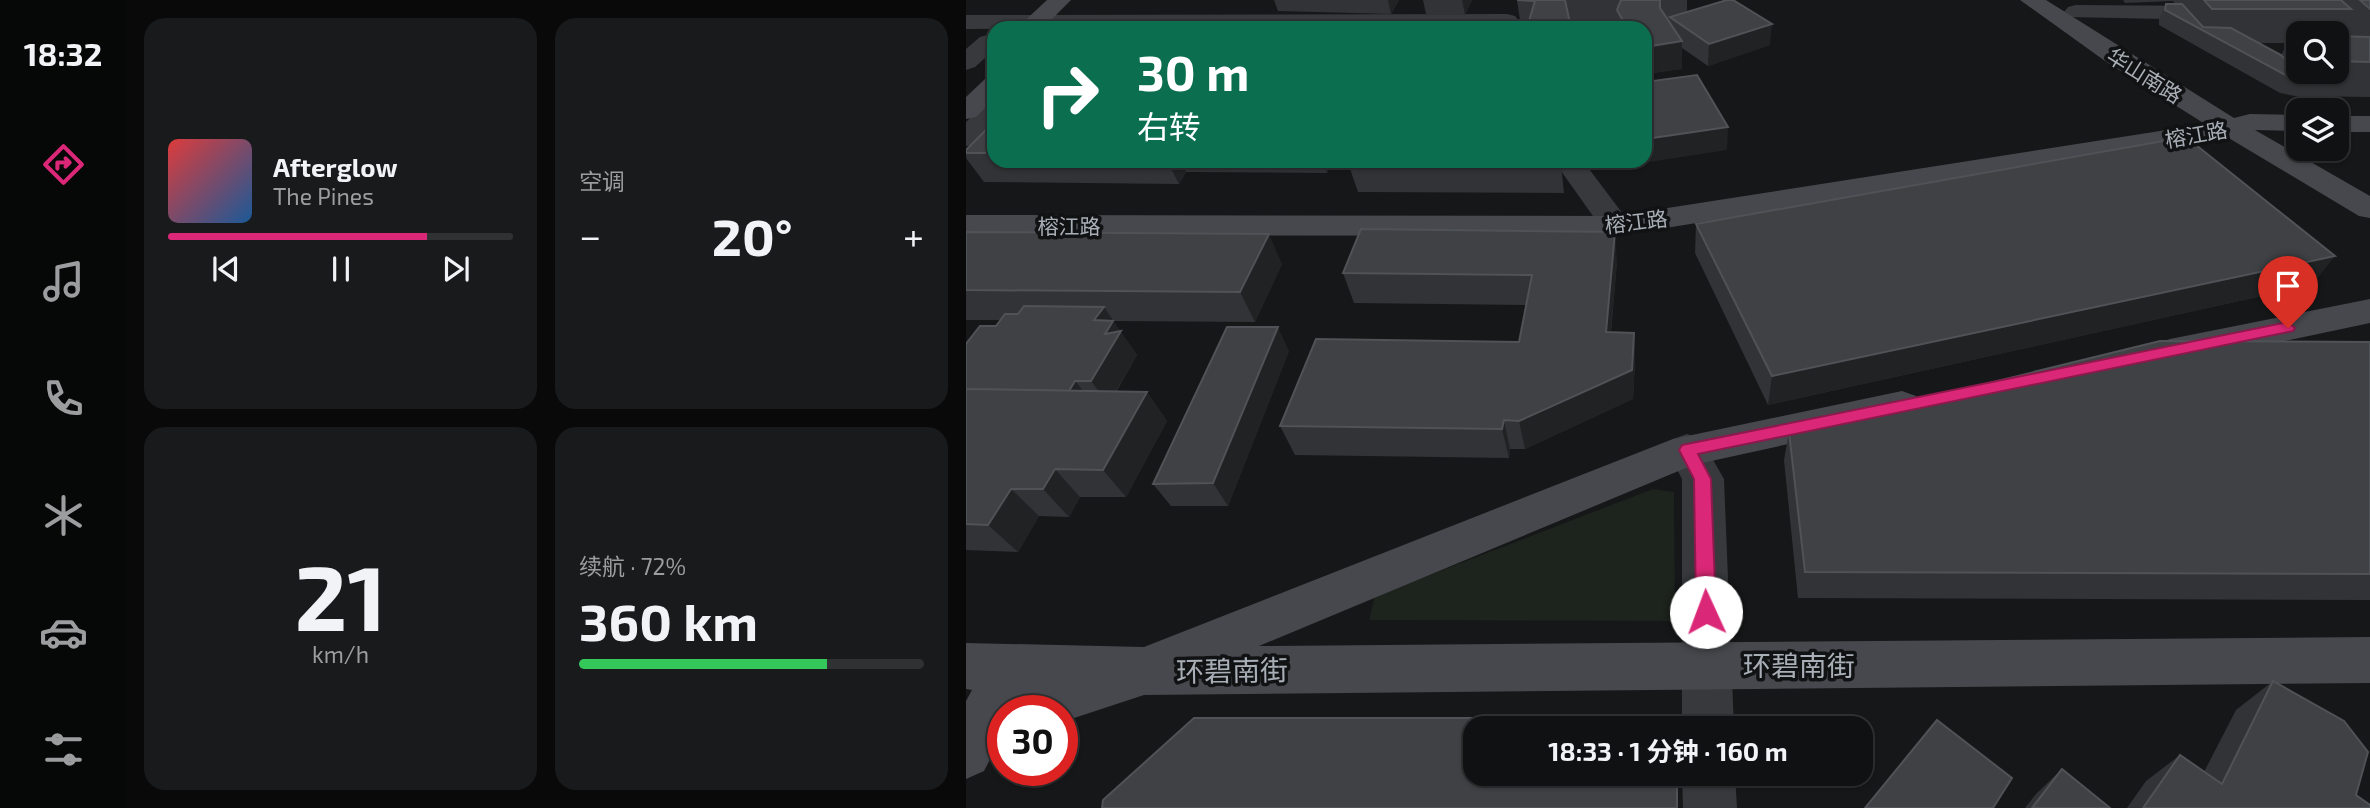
<!DOCTYPE html>
<html lang="zh">
<meta charset="utf-8">
<style>
body{margin:0;font-family:"Exo 2","Noto Sans SC",sans-serif;background:#191a1b;color:#f1f3f6;height:100vh;display:flex;flex-direction:column;font-size:26px;white-space:nowrap}
*{box-sizing:border-box;margin:0}
p{font-size:23px;color:#9c9d9f}
.icon{flex:none;width:38px;height:38px;fill:none;stroke:currentColor;stroke-width:2;stroke-linecap:round;stroke-linejoin:round}
.map{position:relative;flex:1;overflow:hidden}
.side{display:flex;flex-direction:column;gap:18px;padding:18px;background:#09090a;width:840px}
.side>*{flex:none}
.banner{position:absolute;left:21px;top:21px;width:665px;height:147px;border-radius:21px;box-shadow:0 2px 5px #0004,0 0 0 2px #303132;background:#0b6e4f;color:#fff;overflow:hidden}
.controls{position:absolute;left:1320px;top:21px;display:grid;gap:14px}
.controls a{display:grid;place-items:center;width:63px;height:63px;border-radius:14px;background:#101112;box-shadow:0 2px 5px #0004,0 0 0 2px #303132;font-size:35px}
.speed{position:absolute;left:21px;top:695px;display:flex;gap:14px;font-size:35px;font-weight:700;text-align:center}
.speed>*{display:grid;place-content:center;width:91px;height:91px;border-radius:50%;background:#101112;box-shadow:0 2px 5px #0004,0 0 0 2px #303132;line-height:1}
.speed .limit{border:10px solid #d22;background:#fff;color:#111}
.pin{position:absolute;display:grid;place-items:center;width:60px;height:60px;color:#fff;margin:-72px -30px;border-radius:50% 50% 50% 0;rotate:-45deg;box-shadow:0 0 7px #0007}
.pin .icon{rotate:45deg}
.me{position:absolute;width:77px;margin:-38px;rotate:358deg;stroke-linejoin:round;filter:drop-shadow(0 0 5px #0008)}
.turn{display:flex;align-items:center;gap:24px;height:147px;padding:0 35px;font-size:32px}
.turn .icon{width:91px;height:91px;stroke-width:2.5}
.turn b{display:block;font-size:49px;line-height:60px}
.big{font-size:52px;font-weight:700;line-height:1.1}
.side .widget{flex:1;display:flex;flex-direction:column;justify-content:center;gap:10px;min-width:0;padding:0 24px;border-radius:21px;background:#191a1b}
.side .dial{align-items:center;gap:0}
.dial b{font-size:91px;line-height:1}
.song{display:flex;align-items:center;gap:21px}
.cover{width:84px;height:84px;border-radius:10px;background:linear-gradient(135deg,hsl(0 70% 55%),hsl(210 70% 35%))}
.played{height:7px;border-radius:4px;background:linear-gradient(90deg,#db2777 75%,#303132 75%)}
.keys{display:flex;justify-content:space-around;direction:ltr}
.heat{display:flex;justify-content:space-between;align-items:center;font-size:38px;direction:ltr}
.charge{height:10px;border-radius:5px;background:linear-gradient(90deg,#34c759 72%,#303132 0)}
.side .tiles{flex:1;display:grid;gap:18px;grid-template-columns:repeat(2,1fr)}
.trip{position:absolute;left:497px;top:716px;width:410px;height:70px;border-radius:21px;background:#101112;box-shadow:0 2px 5px #0004,0 0 0 2px #303132;font-weight:700;line-height:70px;text-align:center}
main{display:flex;flex:1;min-height:0}
.dock{display:flex;flex-direction:column;width:126px;justify-content:space-around;align-items:center;background:#060707;color:#9c9d9f}
.dock .icon{width:49px;height:49px}
.dock .active{color:#db2777}
.dock b{font-size:32px;color:#f1f3f6}
.map>svg:first-child{display:block}
</style>
<main>
<nav class="dock">
<b>18:32</b>
<svg class="icon active" aria-label="directions" viewBox="0 0 24 24"><path d="M12 3l9 9-9 9-9-9zM9 14v-3h6M13 9l2 2-2 2"/></svg>
<svg class="icon" aria-label="music" viewBox="0 0 24 24"><path d="M9 18V5l10-2v13"/><circle cx="6" cy="18" r="3"/><circle cx="16" cy="16" r="3"/></svg>
<svg class="icon" aria-label="phone" viewBox="0 0 24 24"><path d="M5 4h4l2 5-3 2q2 4 5 5l2-3 5 2v4C11 20 4 13 5 4z"/></svg>
<svg class="icon" aria-label="climate" viewBox="0 0 24 24"><path d="M12 3v18M4 7l16 10M4 17L20 7"/></svg>
<svg class="icon" aria-label="car" viewBox="0 0 24 24"><path d="M5 17H2v-5l4-1 3-4h7l3 4 3 1v5h-3M9 17h6M6 11h13"/><circle cx="7" cy="17" r="2"/><circle cx="17" cy="17" r="2"/></svg>
<svg class="icon" aria-label="filters" viewBox="0 0 24 24"><path d="M4 7h16M4 17h16"/><circle cx="9" cy="7" r="2"/><circle cx="15" cy="17" r="2"/></svg>
</nav>
<section class="side">
<div class="tiles">
<div class="widget">
<div class="song"><i class="cover"></i><div><b>Afterglow</b><p>The Pines</p></div></div>
<div class="played"></div>
<div class="keys"><svg class="icon" aria-label="previous" viewBox="0 0 24 24"><path d="M18 5L8 12l10 7zM5 5v14"/></svg><svg class="icon" aria-label="pause" viewBox="0 0 24 24"><path d="M8 5v14M16 5v14"/></svg><svg class="icon" aria-label="next" viewBox="0 0 24 24"><path d="M6 5l10 7-10 7zM19 5v14"/></svg></div>
</div>
<div class="widget"><p>空调</p>
<div class="heat"><a>−</a><b class="big">20°</b><a>+</a></div>
</div>
<div class="widget dial"><b>21</b><p>km/h</p></div>
<div class="widget"><p>续航 · 72%</p><b class="big">360 km</b><div class="charge"></div></div>
</div>
</section>
<div class="map">
<svg width="1404" height="808" viewBox="0 0 1404 808">
<rect width="100%" height="100%" fill="#161718"/>
<path fill="#1d231d" d="M687 489 708 492 709 621 403 620 409 596Z"/>
<g fill="none" stroke-linecap="round" stroke-linejoin="round">
<g fill="#38393d" fill-rule="evenodd">
<path d="M1110 5 1248 6 1256 8 1260 13 1256 18 1248 20 1102 17 1098 12 1102 7Z"/>
<path d="M541 14 549 16 553 21 549 26 0 29V15Z"/>
<path d="M28 33V50L9 67 0 70V49L14 37Z"/>
<path d="M28 102V125L10 144 0 146V122L18 104Z"/>
<path d="M588 161H617L666 226 661 233 650 236 639 233Z"/>
<path d="M721 434 735 439 758 479 768 728H716V479L701 450 707 439Z"/>
<path d="M716 774H769L771 808H717Z"/>
</g>
<g fill="#46484d" fill-rule="evenodd">
<path d="M81 0H105L77 28H51Z"/>
<path d="M1054 0H1080L1268 118 1284 114 1332 115V131L1289 130 1404 196V218L1393 216 1261 137 650 236 0 235V215L650 216 1239 124 1139 61Z"/>
<path d="M28 77V99L10 117 0 119V97L19 79Z"/>
<rect x="1370" y="116" width="34" height="16"/>
<path d="M1404 299V323L1204 365 1191 361 1186 352 1191 343 1204 339Z"/>
<path d="M936 391 950 396 955 406 950 416 727 465 293 646 1404 637V683L178 695 96 722V710H37V735L18 771 0 779V701L6 690 0 689V643L178 647 707 439Z"/>
</g>
</g>
<g fill="#323336" fill-rule="evenodd">
<path d="M308 0H433L425 14 312 11Z"/>
<path d="M457 0H506L499 15 460 14Z"/>
<path d="M551 0H721V12L804 45 742 66 716 48V69L679 74V28H652V23L604 22 605 28 555 27Z"/>
<path d="M1157 0H1404V97L1329 96 1314 93 1193 25V19L1200 4H1209L1207 1 1159 3ZM1372 32 1376 37 1370 36V72H1332V33H1370V35ZM1294 43H1322L1315 55Z"/>
<path d="M28 122V161H367L361 173 220 172 213 184 18 182 0 158V150Z"/>
<path d="M382 163 595 164 598 193 392 192Z"/>
<path d="M730 224 1346 285 802 405 729 253Z"/>
<path d="M0 232 316 264 289 322 147 321 171 355 150 392H181L201 421 160 497H114L103 517 73 516 52 552 0 550V344L30 326 35 320H0Z"/>
<path d="M651 262 645 332 668 333 669 362 667 399 559 449H544L543 458 329 455 314 426 553 342 560 305 388 303 377 273Z"/>
<path d="M1404 342V600L832 598 818 460 823 432Z"/>
<path d="M323 351 262 506H205L187 484Z"/>
<path d="M1307 681 1390 795 1404 808H1161L1180 781 1214 755 1238 772 1270 710Z"/>
<path d="M1096 769 1144 808H1059L1070 794Z"/>
</g>
<g fill="#212224">
<path d="M422 0H433L425 14Z"/>
<path d="M496 0H506L499 15Z"/>
<path d="M806 24 804 45 742 66 743 44Z"/>
<path d="M716 41V69L679 74V47Z"/>
<path d="M762 127 761 150 638 169 637 161H679V139Z"/>
<path d="M201 161H215L220 172 213 184Z"/>
<path d="M357 161H367L361 173Z"/>
<path d="M649 232 651 262 642 362 640 332Z"/>
<path d="M303 234 316 264 289 322 274 292Z"/>
<path d="M1369 256 1346 285 802 405 806 376Z"/>
<path d="M138 307 171 355 142 404 125 381 128 320Z"/>
<path d="M312 327 323 351 262 506 247 483Z"/>
<path d="M668 333 669 362 667 399 559 449 553 421Z"/>
<path d="M109 381 128 404 99 396Z"/>
<path d="M181 392 201 421 160 497 137 470Z"/>
<path d="M538 420 544 449 543 458 536 429Z"/>
<path d="M89 469 114 497 103 517 77 489Z"/>
<path d="M45 489 73 516 52 552 22 525Z"/>
</g>
<g fill="#3f4144" stroke="#4f5256" stroke-width="2">
<path d="M551 0H599L605 28H567L563 21 569 1Z"/>
<path d="M655 0H694V8L716 41 679 47V28H661L651 10Z"/>
<path d="M761 0H767L806 24 743 44 704 17Z"/>
<path d="M1238 0H1375L1385 9H1246Z"/>
<path d="M1394 0H1404V9Z"/>
<path d="M1200 4H1216L1237 27 1265 28 1315 55 1339 80 1323 77 1199 10Z"/>
<path d="M1326 36H1332V42Z"/>
<path d="M1370 36 1404 37V62L1370 61Z"/>
<path d="M731 75 762 127 679 139V82Z"/>
<path d="M28 122V153H0V150Z"/>
<path d="M1220 137 1369 256 806 376 730 224Z"/>
<path d="M383 161H592L595 164 382 163Z"/>
<path d="M395 229 649 232 640 332 668 333 666 370 553 421 538 420 536 429 314 426 350 339 553 342 566 275 377 273Z"/>
<path d="M0 232 303 234 274 292 0 290Z"/>
<path d="M58 306 138 307 128 320 147 321 139 334 155 331 125 381H109L103 391 0 389V344L14 326H30L39 314H52Z"/>
<path d="M261 327H312L247 483 187 484Z"/>
<path d="M1194 341 1404 342V574L839 572 823 432Z"/>
<path d="M0 389 181 392 137 470 89 469 77 489H45L22 525 0 524Z"/>
<path d="M1307 681 1378 721 1402 752 1390 795 1404 805V808H1177L1214 755 1256 784Z"/>
<path d="M228 718H710V728H509V774H711V808H136L137 800Z"/>
<path d="M971 720 1046 778 1027 808H899Z"/>
<path d="M1096 769 1144 808H1066Z"/>
</g>
<path fill="#db2777" stroke="#8e194d" stroke-width="2" d="M1322 322 1329 328 1327 331 732 454 745 479 750 612 747 619 740 621 733 619 730 612 728 479 713 450 716 445Z"/>
<g text-anchor="middle" dominant-baseline="central" stroke-width="7" stroke-linejoin="round" paint-order="stroke">
<g font-size="21" fill="#a9afb7" stroke="#111213">
<text transform="translate(1179 75) rotate(32)">华山南路</text>
<text transform="translate(1230 134) rotate(-10)">榕江路</text>
<text transform="translate(670 221) rotate(-7)">榕江路</text>
<text x="103" y="225">榕江路</text>
</g>
<g font-size="28" fill="#a9afb7" stroke="#111213">
<text x="833" y="665">环碧南街</text>
<text transform="translate(266 670) rotate(-1)">环碧南街</text>
</g>
</g>
</svg>
<div class="controls">
<a><svg class="icon" aria-label="search" viewBox="0 0 24 24"><circle cx="10" cy="10" r="6"/><path d="M15 15l6 6"/></svg></a>
<a><svg class="icon" aria-label="layers" viewBox="0 0 24 24"><path d="M12 4l9 5-9 5-9-5zM3 14l9 5 9-5"/></svg></a>
</div>
<div class="speed"><div class="limit">30</div></div>
<div class="pin" style="left:1322px;top:328px;background:#d93025"><svg class="icon" aria-label="arrive" viewBox="0 0 24 24"><path d="M6 21V4h12l-3 4 3 4H6"/></svg></div>
<svg class="me" style="left:740px;top:612px" viewBox="-20 -20 40 40"><circle r="19" fill="#fff"/><path d="M0-13L10 11 0 6-10 11z" fill="#db2777"/></svg>
<div class="trip">18:33 · 1 分钟 · 160 m</div>
<div class="banner">
<div class="turn"><svg class="icon" aria-label="right" viewBox="0 0 24 24"><path d="M7 20v-9h11M14 6l5 5-5 5"/></svg><div><b>30 m</b>右转</div></div>
</div>
</div>
</main>
